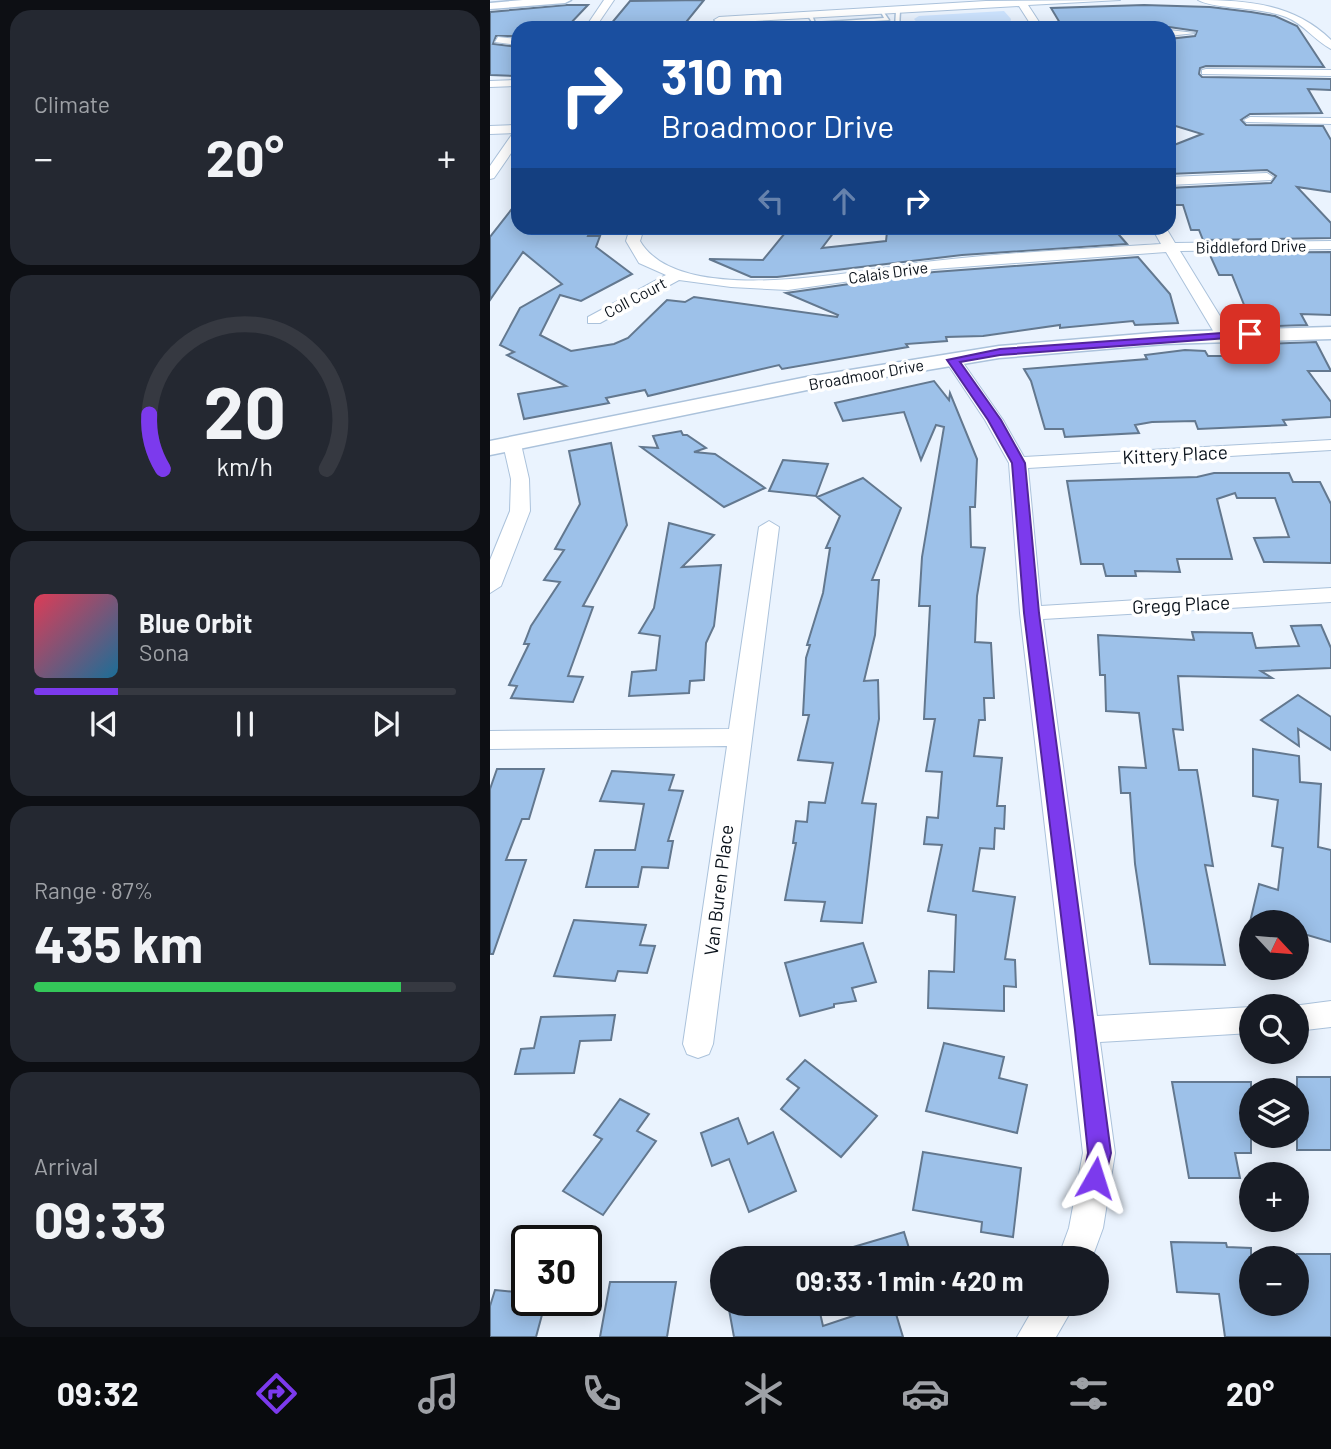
<!DOCTYPE html>
<meta charset="utf-8">
<style>
body{margin:0;font-family:Barlow,sans-serif;background:#242831;color:#f1f3f6;height:100vh;display:flex;flex-direction:column;font-size:26px;white-space:nowrap}
*{box-sizing:border-box;margin:0}
p{font-size:23px;color:#9ea1a6}
.icon{flex:none;width:38px;height:38px;fill:none;stroke:currentColor;stroke-width:2;stroke-linecap:round;stroke-linejoin:round}
.map{position:relative;flex:1;overflow:hidden}
.panel{display:flex;flex-direction:column;gap:10px;padding:10px;background:#0d0f14;width:490px}
.panel>*{flex:none}
.banner{position:absolute;left:21px;top:21px;width:665px;height:214px;border-radius:21px;box-shadow:0 4px 18px #0003;background:#1a4fa0;color:#fff;overflow:hidden}
.needle{width:46px;rotate:116deg}
.tools{position:absolute;left:749px;top:910px;display:grid;gap:14px}
.tools a{display:grid;place-items:center;width:70px;height:70px;border-radius:50%;background:#171b24;box-shadow:0 4px 18px #0003;font-size:35px}
.speed{position:absolute;left:21px;top:1225px;display:flex;gap:14px;font-size:35px;font-weight:700;text-align:center}
.speed>*{display:grid;place-content:center;width:91px;height:91px;border-radius:50%;background:#171b24;box-shadow:0 4px 18px #0003;line-height:1}
.speed .limit{border:4px solid #111;border-radius:10px;background:#fff;color:#111}
.pin{position:absolute;display:grid;place-items:center;width:60px;height:60px;color:#fff;margin:-30px;border-radius:14px;box-shadow:0 4px 10px #0006}
.me{position:absolute;width:77px;margin:-38px;rotate:6deg;stroke-linejoin:round;filter:drop-shadow(0 0 5px #0008)}
.turn{display:flex;align-items:center;gap:24px;height:147px;padding:0 35px;font-size:32px}
.turn .icon{width:91px;height:91px;stroke-width:2.5}
.turn b{display:block;font-size:49px;line-height:60px}
.lanes{display:flex;align-items:center;height:66px;padding:0 35px;background:#0003;justify-content:center;gap:35px;direction:ltr}
.lanes .off{opacity:.35}
.big{font-size:52px;font-weight:700;line-height:1.1}
.panel .card{flex:1;display:flex;flex-direction:column;justify-content:center;gap:10px;min-width:0;padding:0 24px;border-radius:21px;background:#242831}
.panel .dial{align-items:center;gap:0}
.dial svg{height:182px;overflow:visible;fill:none;stroke:#363941;stroke-width:7;stroke-linecap:round;text-anchor:middle}
.dial text{fill:#f1f3f6;stroke:none}
.song{display:flex;align-items:center;gap:21px}
.cover{width:84px;height:84px;border-radius:10px;background:linear-gradient(135deg,hsl(350 70% 55%),hsl(200 70% 35%))}
.played{height:7px;border-radius:4px;background:linear-gradient(90deg,#7c3aed 20%,#363941 20%)}
.keys{display:flex;justify-content:space-around;direction:ltr}
.heat{display:flex;justify-content:space-between;align-items:center;font-size:38px;direction:ltr}
.charge{height:10px;border-radius:5px;background:linear-gradient(90deg,#34c759 87%,#363941 0)}
.trip{position:absolute;left:220px;top:1246px;width:399px;height:70px;border-radius:35px;background:#171b24;box-shadow:0 4px 18px #0003;font-weight:700;line-height:70px;text-align:center}
.tab-bar{display:flex;height:112px;justify-content:space-around;align-items:center;background:#090b0e;color:#9ea1a6}
.tab-bar .icon{width:49px;height:49px}
.tab-bar .active{color:#7c3aed}
.tab-bar b{font-size:32px;color:#f1f3f6}
main{display:flex;flex:1;min-height:0}
.map>svg:first-child{display:block}
</style>
<main>
<section class="panel">
<div class="card"><p>Climate</p>
<div class="heat"><a>−</a><b class="big">20°</b><a>+</a></div>
</div>
<div class="card dial"><svg viewBox="0 0 100 80">
<path d="M14 69A42 42 0 1 1 86 69"/>
<path d="M14 69A42 42 0 0 1 8 45" stroke="#7c3aed"/>
<text x="50" y="56" font-size="32" font-weight="700">20</text>
<text x="50" y="72" font-size="11">km/h</text>
</svg></div>
<div class="card">
<div class="song"><i class="cover"></i><div><b>Blue Orbit</b><p>Sona</p></div></div>
<div class="played"></div>
<div class="keys"><svg class="icon" aria-label="previous" viewBox="0 0 24 24"><path d="M18 5L8 12l10 7zM5 5v14"/></svg><svg class="icon" aria-label="pause" viewBox="0 0 24 24"><path d="M8 5v14M16 5v14"/></svg><svg class="icon" aria-label="next" viewBox="0 0 24 24"><path d="M6 5l10 7-10 7zM19 5v14"/></svg></div>
</div>
<div class="card"><p>Range · 87%</p><b class="big">435 km</b><div class="charge"></div></div>
<div class="card"><p>Arrival</p><b class="big">09:33</b></div>
</section>
<div class="map">
<svg width="841" height="1337" viewBox="0 0 841 1337">
<rect width="100%" height="100%" fill="#eaf3fe"/>
<path fill="#cce3fe" d="M514 11 521 19 519 28H432L424 19 429 16Z"/>
<g fill="#9dc1e9" stroke="#63788f" stroke-width="2">
<path d="M214 0 193 26 120 25 140 1Z"/>
<path d="M77 5H98L78 26 28 28V36H6L3 44 28 47V76L0 75V12Z"/>
<path d="M654 5 720 7 761 12 785 16 807 26 834 67 716 66 710 68 709 74 712 77 841 79V90L818 89 832 113 760 114 751 120 756 125 833 126 841 140V192L807 187 841 223V238L713 240 709 230H701L693 205H683L679 188 781 183 786 176 777 170 679 174V147L712 134 679 124V39L705 36 707 31 679 27 573 28 561 8Z"/>
<path d="M28 201V228L101 229 98 236H110L106 247 142 274 91 301 70 295 50 335 81 351 124 344 138 338 177 300 195 302 204 297 347 317 348 315 296 293 444 272 648 257 680 294 688 323 645 325 643 321 570 328V325L493 336 456 337 457 341 416 344 418 347 292 369 289 365 158 396 155 390 116 398 119 403 34 419 28 394 76 386 17 355 24 352 10 345 30 308 72 284 33 252 0 300V237Z"/>
<path d="M299 228H347L332 248 396 241 397 232 481 228H623L637 244 472 255 287 277H261L219 259 273 260Z"/>
<path d="M841 252V315L811 314 817 325 763 327 742 275H729L719 253Z"/>
<path d="M826 342 841 371H818L841 402V417L793 420 796 425 708 429 705 421 662 422 645 425 649 433 575 437 573 429H555L541 381 534 369 657 359 655 355 695 350 715 351 718 356H773L770 344Z"/>
<path d="M444 381 459 400 460 393 487 459 485 507H480L481 547 495 548 487 596 485 642 501 643 504 698H494L495 720H489L484 756 512 758 507 806H515L514 829 505 828 504 849 490 848 483 891 525 897 515 959 525 960 526 987 514 986V1011L438 1008 439 971 464 972 466 915 438 911 452 845 434 844 437 817 448 818 452 772 436 771 445 719H434L440 606H429L432 557 454 427 446 425 431 460 414 412 353 421 345 403Z"/>
<path d="M191 431 193 435H197L216 448 204 452 225 454 275 488 234 507 151 447 168 448 163 436Z"/>
<path d="M121 443 137 525 93 606 103 607 78 676 93 677 83 702 21 698 27 686 19 685 39 644H34L41 626 70 582 54 580 74 550 65 549 90 504 79 451Z"/>
<path d="M293 460 338 464 326 496 279 491Z"/>
<path d="M724 473H799L803 482H830L841 504V563L774 562 764 538 799 537 785 498H747L745 493 727 499 742 559H687L690 572 645 571 646 576H616L613 564H591L577 481 707 477Z"/>
<path d="M373 478 411 508 382 580H389L385 635 374 681 388 680 389 719 372 803 386 804 372 923 331 921 335 902 295 900 306 843H303L306 821 317 822 319 802 335 803 343 763 308 760 319 715H313L316 658 320 645H317L333 593 340 548H336L350 516 327 497Z"/>
<path d="M179 523 224 535 192 567 231 565 224 626 216 643 214 680 200 681 199 693 139 696 142 672 166 670 170 636 149 633 164 608Z"/>
<path d="M831 625 841 648V668L771 671 782 678 688 676 693 730 683 729 689 770H707L723 866 715 865 735 965 660 964 645 864 640 793H631L629 767 656 768 649 713 616 711 615 675H610L608 635 704 640 702 632 762 633 766 648 809 646 801 626Z"/>
<path d="M808 695 841 717V750L808 729 809 746 771 720Z"/>
<path d="M763 749 809 756 810 782 831 784 828 847 841 850V942L807 932V922H760L769 884 788 890 793 848 782 846 788 800 763 796Z"/>
<path d="M7 769H54L39 819H32L16 860H36L3 954H0V789Z"/>
<path d="M122 771 184 775 179 790 193 791 178 841H183L178 868 152 867 148 887H96L105 850H145L154 804 110 801Z"/>
<path d="M84 920 156 925 150 945 165 946 157 973 128 971 125 981 64 976Z"/>
<path d="M373 943 386 982 362 988 366 1001 344 1004V1007L310 1016 295 963Z"/>
<path d="M125 1015 121 1040 90 1041 84 1073 25 1074 31 1049 44 1048 51 1017Z"/>
<path d="M454 1043 514 1057 509 1078 537 1085 527 1133 436 1111Z"/>
<path d="M315 1060 387 1116 351 1157 291 1109 309 1088 297 1079Z"/>
<rect x="807" y="1077" width="34" height="73"/>
<path d="M682 1082H761V1153H745L750 1178H699Z"/>
<path d="M130 1099 159 1114 147 1131 166 1141 113 1215 73 1191 112 1139 104 1135Z"/>
<path d="M248 1118 258 1144 283 1132 306 1191 259 1212 239 1159 222 1166 211 1133Z"/>
<path d="M433 1152 531 1168 523 1237 491 1232 492 1222 423 1210Z"/>
<path d="M414 1232 422 1258H344L343 1253Z"/>
<path d="M681 1242 736 1243 737 1247 761 1248V1304H807V1254H841V1337H735L729 1294 687 1292Z"/>
<path d="M120 1282H186L177 1337H110Z"/>
<path d="M5 1290 37 1293V1300H56L46 1337H0V1306Z"/>
<path d="M238 1304H328L333 1326 372 1313 370 1304H403L413 1337H244Z"/>
</g>
<g fill="none" stroke-linecap="round" stroke-linejoin="round">
<g stroke="#abc2db" stroke-width="3">
<g id="service">
<path d="M408 10 410 11 409 28H405L406 11Z"/>
<path d="M393 11 399 20 324 25 318 16 322 15 325 23 394 18 391 12Z"/>
</g>
</g>
<g stroke="#abc2db" stroke-width="2">
<g id="minor">
<path d="M114 0H124L105 28H95Z"/>
<path d="M630 0 538 5 553 28H543L529 6 229 23 224 20 229 17 496 1Z"/>
<path d="M708 0C757 0 805 4 841 40V49C825 41 814 24 796 17 772 7 723 9 708 0Z"/>
<path d="M679 30 705 33 679 36Z"/>
<path d="M8 37 28 39V45L5 42Z"/>
<path d="M716 69 841 70V76L712 74V70Z"/>
<path d="M28 80V86L0 87V81Z"/>
<path d="M760 117 841 118V124L756 122 754 120Z"/>
<path d="M28 125V143L4 178 0 179V166L23 133 0 134V126Z"/>
<path d="M777 173 783 177 781 180 679 185V177Z"/>
<path d="M140 228H154L150 241C191 311 376 268 444 261 519 252 596 249 671 244L662 228H676L685 243 841 241V249L690 251 741 334 733 339 725 334 676 252 444 269 298 290 241 287 189 280 110 323H98V317L176 275 149 263 136 241Z"/>
<path d="M463 355 469 357 513 420 534 457 841 440V450L538 468 551 606 841 588V602L553 619 607 1016 761 1007V1033L610 1042 625 1153 613 1228 602 1258H568L579 1228 593 1153 530 613 519 463 495 420 455 360Z"/>
<path d="M22 439 31 444 39 479 40 511 11 586 0 593V560L20 511 21 479 13 444Z"/>
<path d="M279 521 289 527 223 1044 219 1054 208 1058 197 1054 193 1044 237 746 0 749V731L239 729 269 527Z"/>
<path d="M841 1001V1027L807 1031V1006H803Z"/>
<path d="M546 1304H585L566 1337H527Z"/>
</g>
</g>
<g stroke="#abc2db" stroke-width="3">
<g id="tertiary">
<path d="M33 0H81L75 3 0 9V3Z"/>
<path d="M841 327V339L675 344 509 358 317 390 0 455V441L317 377 509 346 675 332Z"/>
</g>
</g>
<use href="#service" fill="#fff" fill-rule="evenodd"/>
<use href="#minor" fill="#fff" fill-rule="evenodd"/>
<use href="#tertiary" fill="#fff" fill-rule="evenodd"/>
</g>
<path fill="#7c3aed" stroke="#51269a" stroke-width="2" d="M760 331 764 332V336L510 355 470 362 511 420 535 463 549 613 621 1153 613 1186 605 1190 596 1186 593 1178 598 1153 585 1030 534 613 522 463 498 420 457 360 510 349Z"/>
<g text-anchor="middle" dominant-baseline="central" stroke-width="7" stroke-linejoin="round" paint-order="stroke">
<g font-size="16" fill="#0a121b" stroke="#fff">
<text transform="translate(761 246) rotate(-1)">Biddleford Drive</text>
<text transform="translate(398 272) rotate(-8)">Calais Drive</text>
<text transform="translate(145 297) rotate(-28)">Coll Court</text>
<text transform="translate(376 374) rotate(-10)">Broadmoor Drive</text>
</g>
<g font-size="19" fill="#0a121b" stroke="#fff">
<text transform="translate(685 454) rotate(-3)">Kittery Place</text>
<text transform="translate(691 604) rotate(-3)">Gregg Place</text>
<text transform="translate(228 890) rotate(-83)">Van Buren Place</text>
</g>
</g>
</svg>
<div class="tools">
<a><svg class="needle" viewBox="-14 -14 28 28"><path d="M0-13l5 13h-10z" fill="#e53935"/><path d="M0 13l5-13h-10z" fill="#9ea1a6"/></svg></a>
<a><svg class="icon" aria-label="search" viewBox="0 0 24 24"><circle cx="10" cy="10" r="6"/><path d="M15 15l6 6"/></svg></a>
<a><svg class="icon" aria-label="layers" viewBox="0 0 24 24"><path d="M12 4l9 5-9 5-9-5zM3 14l9 5 9-5"/></svg></a>
<a>+</a>
<a>−</a>
</div>
<div class="speed"><div class="limit">30</div></div>
<div class="pin" style="left:760px;top:334px;background:#d93025"><svg class="icon" aria-label="arrive" viewBox="0 0 24 24"><path d="M6 21V4h12l-3 4 3 4H6"/></svg></div>
<svg class="me" style="left:605px;top:1178px" viewBox="-20 -20 40 40"><path d="M0-17L14 15 0 8-14 15z" fill="#7c3aed" stroke="#fff" stroke-width="4"/></svg>
<div class="trip">09:33 · 1 min · 420 m</div>
<div class="banner">
<div class="turn"><svg class="icon" aria-label="right" viewBox="0 0 24 24"><path d="M7 20v-9h11M14 6l5 5-5 5"/></svg><div><b>310 m</b>Broadmoor Drive</div></div>
<div class="lanes"><svg class="icon off" aria-label="left" viewBox="0 0 24 24"><path d="M17 20v-9H6M10 6l-5 5 5 5"/></svg><svg class="icon off" aria-label="ahead" viewBox="0 0 24 24"><path d="M12 20V5M6 11l6-6 6 6"/></svg><svg class="icon" aria-label="right" viewBox="0 0 24 24"><path d="M7 20v-9h11M14 6l5 5-5 5"/></svg></div>
</div>
</div>
</main>
<nav class="tab-bar">
<b>09:32</b>
<svg class="icon active" aria-label="directions" viewBox="0 0 24 24"><path d="M12 3l9 9-9 9-9-9zM9 14v-3h6M13 9l2 2-2 2"/></svg>
<svg class="icon" aria-label="music" viewBox="0 0 24 24"><path d="M9 18V5l10-2v13"/><circle cx="6" cy="18" r="3"/><circle cx="16" cy="16" r="3"/></svg>
<svg class="icon" aria-label="phone" viewBox="0 0 24 24"><path d="M5 4h4l2 5-3 2q2 4 5 5l2-3 5 2v4C11 20 4 13 5 4z"/></svg>
<svg class="icon" aria-label="climate" viewBox="0 0 24 24"><path d="M12 3v18M4 7l16 10M4 17L20 7"/></svg>
<svg class="icon" aria-label="car" viewBox="0 0 24 24"><path d="M5 17H2v-5l4-1 3-4h7l3 4 3 1v5h-3M9 17h6M6 11h13"/><circle cx="7" cy="17" r="2"/><circle cx="17" cy="17" r="2"/></svg>
<svg class="icon" aria-label="filters" viewBox="0 0 24 24"><path d="M4 7h16M4 17h16"/><circle cx="9" cy="7" r="2"/><circle cx="15" cy="17" r="2"/></svg>
<b>20°</b>
</nav>
